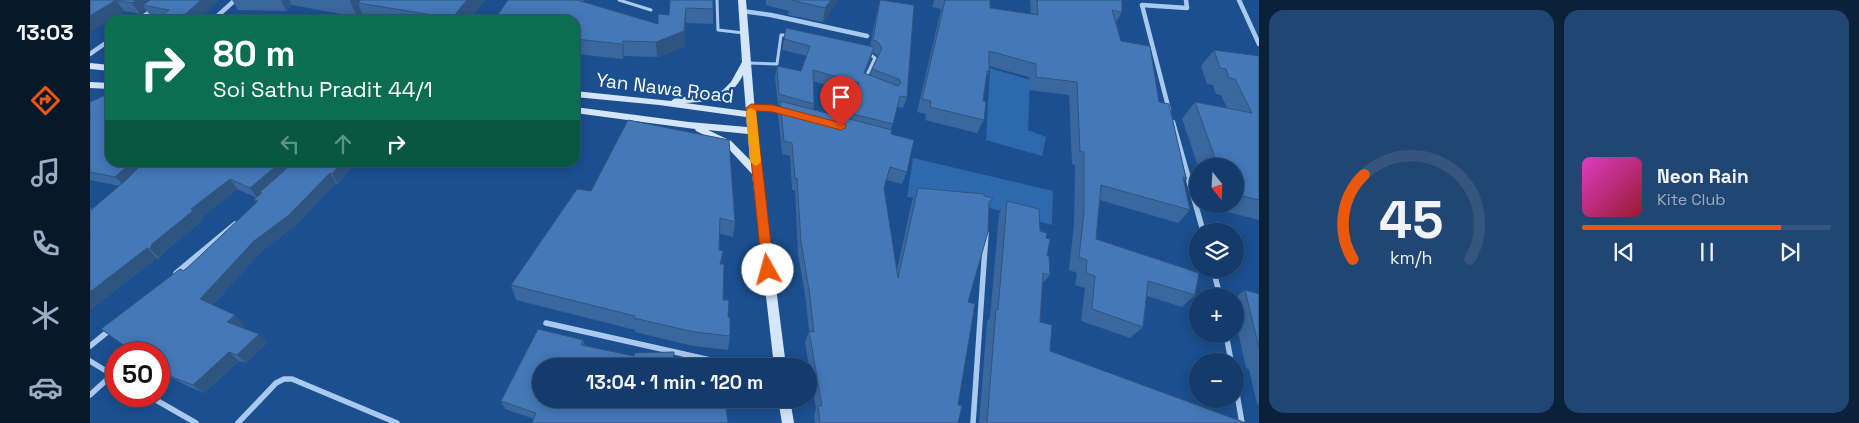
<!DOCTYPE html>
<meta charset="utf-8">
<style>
body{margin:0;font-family:"Space Grotesk",sans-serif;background:#214673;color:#f1f3f6;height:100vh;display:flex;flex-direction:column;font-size:19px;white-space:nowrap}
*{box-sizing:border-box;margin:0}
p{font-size:16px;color:#9dadc1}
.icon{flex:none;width:28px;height:28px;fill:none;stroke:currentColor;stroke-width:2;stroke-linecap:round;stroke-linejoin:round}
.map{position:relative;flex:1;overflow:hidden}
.panel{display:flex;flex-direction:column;gap:10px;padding:10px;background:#0b203b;width:600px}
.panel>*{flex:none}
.banner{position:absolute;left:15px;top:15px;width:475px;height:152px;border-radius:15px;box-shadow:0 2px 12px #0003,0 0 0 1px #33557e;background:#0b6e4f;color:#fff;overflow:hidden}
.needle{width:32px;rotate:162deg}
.buttons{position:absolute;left:1099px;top:158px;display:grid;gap:10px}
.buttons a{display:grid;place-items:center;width:55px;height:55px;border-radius:50%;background:#143b6b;box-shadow:0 2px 12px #0003,0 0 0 1px #33557e;font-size:25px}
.speed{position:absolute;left:15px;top:342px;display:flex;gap:10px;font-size:25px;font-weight:700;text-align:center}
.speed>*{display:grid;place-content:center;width:65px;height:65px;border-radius:50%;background:#143b6b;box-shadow:0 2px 12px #0003,0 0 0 1px #33557e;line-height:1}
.speed .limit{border:8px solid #d22;background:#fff;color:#111}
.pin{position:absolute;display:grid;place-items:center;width:42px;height:42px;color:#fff;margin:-51px -21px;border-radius:50% 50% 50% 0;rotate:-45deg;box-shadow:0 0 5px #0007}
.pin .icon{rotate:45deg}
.me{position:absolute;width:55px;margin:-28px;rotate:353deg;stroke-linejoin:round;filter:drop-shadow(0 0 4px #0008)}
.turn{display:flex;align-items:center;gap:18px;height:105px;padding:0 25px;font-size:22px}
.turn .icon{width:65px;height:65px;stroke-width:2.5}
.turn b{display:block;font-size:35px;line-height:42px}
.lanes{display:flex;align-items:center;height:48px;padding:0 25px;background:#0003;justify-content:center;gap:25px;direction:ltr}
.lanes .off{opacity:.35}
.panel .tile{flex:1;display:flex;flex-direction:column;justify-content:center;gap:8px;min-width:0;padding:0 18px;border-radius:15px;background:#214673}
.panel .dial{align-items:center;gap:0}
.dial svg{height:130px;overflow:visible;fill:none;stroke:#33557e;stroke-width:7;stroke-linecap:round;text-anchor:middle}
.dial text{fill:#f1f3f6;stroke:none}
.song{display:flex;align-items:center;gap:15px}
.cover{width:60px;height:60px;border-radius:8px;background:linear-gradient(135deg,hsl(310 70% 55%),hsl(350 70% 35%))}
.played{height:5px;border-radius:2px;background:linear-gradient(90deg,#ea580c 80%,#33557e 80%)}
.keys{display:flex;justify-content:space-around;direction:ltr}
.panel .tiles{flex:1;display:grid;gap:10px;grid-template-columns:repeat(2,1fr)}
.trip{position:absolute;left:442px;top:358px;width:285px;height:50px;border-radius:25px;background:#143b6b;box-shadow:0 2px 12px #0003,0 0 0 1px #33557e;font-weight:600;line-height:50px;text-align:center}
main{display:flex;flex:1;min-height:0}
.menu{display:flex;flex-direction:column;width:90px;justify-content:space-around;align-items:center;background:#08182b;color:#9dadc1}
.menu .icon{width:35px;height:35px}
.menu .on{color:#ea580c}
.menu b{font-size:22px;color:#f1f3f6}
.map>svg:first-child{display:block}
</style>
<main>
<nav class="menu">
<b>13:03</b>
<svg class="icon on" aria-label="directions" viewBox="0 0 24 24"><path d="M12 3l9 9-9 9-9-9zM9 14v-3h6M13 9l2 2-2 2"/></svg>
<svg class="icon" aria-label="music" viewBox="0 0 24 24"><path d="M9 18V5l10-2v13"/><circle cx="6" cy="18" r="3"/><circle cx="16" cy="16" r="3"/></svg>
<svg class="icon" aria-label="phone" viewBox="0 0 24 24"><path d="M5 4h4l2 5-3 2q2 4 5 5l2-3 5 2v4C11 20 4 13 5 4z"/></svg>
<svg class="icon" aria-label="climate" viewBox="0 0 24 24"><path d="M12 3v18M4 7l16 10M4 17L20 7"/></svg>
<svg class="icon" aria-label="car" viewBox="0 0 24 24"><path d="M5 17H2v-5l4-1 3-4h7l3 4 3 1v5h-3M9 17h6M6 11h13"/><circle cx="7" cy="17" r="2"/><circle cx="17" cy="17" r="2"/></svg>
</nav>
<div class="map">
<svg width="1169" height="423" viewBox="0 0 1169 423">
<rect width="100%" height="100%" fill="#1b4f8f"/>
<g fill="#2e69ad">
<path d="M900 68 940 80 938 130 956 137 952 156 896 140Z"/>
<path d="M823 158 963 191 962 225 900 208 817 197Z"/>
</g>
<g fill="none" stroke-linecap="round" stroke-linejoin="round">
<g stroke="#a9c9ee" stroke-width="3">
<path d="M529 0 561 10"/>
<path d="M627 0 628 30 654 33"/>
<path d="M269 20 276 13"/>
<path d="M658 63 687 64 691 35H698"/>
<path d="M776 77 785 58 778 53"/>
</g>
<path stroke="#a9c9ee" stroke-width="4.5" d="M1129 294 1138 296"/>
<g stroke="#a9c9ee" stroke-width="4.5">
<path d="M1149 0 1169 44"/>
<path d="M652 11 681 15 777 36"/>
<path d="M48 20 64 9"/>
<path d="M123 20 145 0"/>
<path d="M0 54 20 40"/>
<path d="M661 108H683L694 111"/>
<path d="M1079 110 1052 5 1097 8 1096 0"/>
<path d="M1083 122 1100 182"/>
</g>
<g stroke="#a9c9ee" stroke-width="5.5">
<path d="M1099 181 1113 231"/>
<path d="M1123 269 1130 296"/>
<path d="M86 273 145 224"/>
<path d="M456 323 647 366"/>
<path d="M1136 334 1141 361"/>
<path d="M0 346 21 329"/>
<path d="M0 361 26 377"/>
<path d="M1145 382 1152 423"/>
<path d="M0 395 22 375"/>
<path d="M59 396 106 423"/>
<path d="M148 423 186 383 194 379H202L307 423"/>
<path d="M883 423 896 233"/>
</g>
<g fill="#d6e6fa" fill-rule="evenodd">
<path d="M648 0H656L667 138 696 366H684L662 174 635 145 606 131 605 129 485 113V107L599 122 657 127 656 117 569 105 485 97V91L581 101 585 98 623 94 633 90 641 82 652 62ZM653 75 656 111 595 103C621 101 640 101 653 75ZM618 130 658 134 660 160 641 141Z"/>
<path d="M0 63 20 65V71L0 69Z"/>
<path d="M0 82 20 83V89L0 88Z"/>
<path d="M688 399H700L704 423H692Z"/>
</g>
</g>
<g fill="#3a679d" fill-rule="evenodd">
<path d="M0 0H129L69 17 61 16 56 10 50 14 34 11Z"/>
<path d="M142 0H395L379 20H280L275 19 272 13 267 17 202 5 196 11 148 10Z"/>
<path d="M418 0H494L493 2 568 24 579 15 580 0 623 9V24L596 23 594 47 567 57 534 56 533 59 485 54V20Z"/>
<path d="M676 0H748L733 22 698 15 699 11 676 5Z"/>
<path d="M790 0 817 97 813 108 807 107 801 130V134L817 172 812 184 796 180 794 188 807 270 822 201 828 188 894 196 903 198 899 205 878 302 868 405V423H725L724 416 726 409 715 342 719 331 716 301 708 254 705 190H702L700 156 692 154 688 114 690 106 688 105 685 77 687 66 711 71 717 56 692 50 696 28 780 47 787 11ZM783 52 785 53 788 57 780 75 775 73ZM723 81 764 93 755 112 753 118 723 110 724 104Z"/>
<path d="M844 0H900V8L941 14 940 0H1032V12L1026 22 1031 41 1069 102 1096 178 1094 181 1100 210 1088 223 1010 200 1006 239 1105 295 1092 307 1057 296 1053 327 1040 338 991 321 995 288 985 285 987 273 979 270 984 224 985 165 982 164 979 95 939 90V77L899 66V72L896 78 893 101 894 120 887 133 835 120 836 114 827 112 851 9 842 7Z"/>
<path d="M1124 50 1169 56V220L1122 208 1120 204H1145V166H1108L1092 119 1105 102 1137 108 1131 95 1126 94 1123 85 1117 84 1111 66Z"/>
<path d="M0 102 20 162H266L248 184 246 183 206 225 172 251 123 305 154 324 151 327 178 342 156 363 149 361 114 393 97 386 69 370V354L94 271 167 203 164 199 167 198 147 189 111 218 113 220 72 254 70 259 67 258 0 310V207L2 209 29 186 0 180Z"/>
<path d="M538 120 645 222 643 237 630 234 629 250 632 264 633 300 638 317 640 336 638 350 603 346 545 332V330L426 300 421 285 501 191Z"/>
<path d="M917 201 950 231 956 238 957 256 960 275 952 284 950 322 960 351 1156 423H889L897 321 900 318 909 214Z"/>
<path d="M1155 290 1169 294V405L1167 404 1159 369 1156 368 1145 318V298Z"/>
<path d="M448 329 493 340 495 346 544 356 545 353 584 352V366H451V399H613L635 401 638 423H442L444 419 415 409 411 401Z"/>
</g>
<g fill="#305480">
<path d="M26 0 34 11 0 32V16Z"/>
<path d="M46 0H71L53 5 56 10 50 14 42 3Z"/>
<path d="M111 0H129L109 20H89Z"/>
<path d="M191 0H199L202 5 196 11Z"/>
<path d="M261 0H287L268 3 272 13 267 17 260 1Z"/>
<path d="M377 0H395L379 20H363L362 18Z"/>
<path d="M741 0H748L733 22 735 8Z"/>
<path d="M596 8V23L594 47 567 57 566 42Z"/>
<path d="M533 41 534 56 533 59 532 44Z"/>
<path d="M784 47 781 58 771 84 774 73Z"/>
<path d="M41 162H61L35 187 25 177Z"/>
<path d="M191 162H210L170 192 171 195 168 198 160 188Z"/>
<path d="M252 162H266L248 184 242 174Z"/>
<path d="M240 173 246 183 206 225 172 251 119 309 110 299 164 241Z"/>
<path d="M140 179 147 189 111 218 113 220 72 254 70 259 60 249 62 244 101 209Z"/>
<path d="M57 248 67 258 0 310V292Z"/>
<path d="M633 251 632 266 630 264Z"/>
<path d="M145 315 154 324 147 331 137 322Z"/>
<path d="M169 334 178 342 156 363 147 355Z"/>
<path d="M139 352 149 361 114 393 103 385Z"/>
</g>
<g fill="#4478b7" stroke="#305480">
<path d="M0 0H26L0 16Z"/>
<path d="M26 0H46L42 3Z"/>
<path d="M60 0H111L89 20H66L79 10 53 5Z"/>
<path d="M271 0H377L362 18 268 3Z"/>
<path d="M418 0H487L568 24V14L579 15 580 0H623V9L596 8 594 31 566 42 533 41 532 44 485 39V20H404Z"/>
<path d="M701 0H741L735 8Z"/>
<path d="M790 0 824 5 817 97 810 96 803 124 755 112 769 83 723 70 724 104 689 94 687 66 711 71 720 46 694 39 696 28 784 47 774 73 808 86 811 83 809 79 782 69 792 48 788 42 783 40Z"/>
<path d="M855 0H900V8L948 15 947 0H1032V12L1022 10 1031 41 1060 46 1069 102 1079 104 1096 178 1093 177 1100 210 1011 185 1006 239 1109 273 1105 295 1058 281 1053 327 1002 309 1005 276 996 273 997 260 989 257 994 212V152L990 151 987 82 946 77V64L899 51V72L897 71 893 101 896 102 894 120 840 107 841 101 832 99Z"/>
<path d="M1124 50 1169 56V200L1145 194V166H1128L1105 102 1162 113 1145 79 1139 78 1136 69 1130 68Z"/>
<path d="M20 93V162H41L25 177 0 172V115L1 114 0 113V102Z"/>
<path d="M690 101 802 130 801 134 824 140 817 172 800 167 794 188 808 278 828 188 894 194V196L903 198 899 202 898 232 878 302 885 304 868 405 872 406 868 423H730L728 406H732L719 331 724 332 719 289 711 242 707 178H705L702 143 694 141Z"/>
<path d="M538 120 639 140 645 222 630 218 629 250 633 251 630 264H634L633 300H639L638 317 640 318V336L604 332 544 318 545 316 421 285 487 189 501 191Z"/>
<path d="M54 162H191L160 188 140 179 101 209 104 210 62 244 60 249 57 248 0 292V240H1L0 239V211L37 179Z"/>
<path d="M204 162H252L242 174 240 173 199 215 164 241 110 299 145 315 137 322 169 334 147 355 139 352 103 385 85 378 69 368V354H46L11 329 90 269 94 271 168 201 164 199 172 193 170 192Z"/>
<path d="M917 201 949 209 950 231 957 233 956 238 960 239 957 256H959L960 275 953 273 950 322 962 325 960 351 1156 423H897L906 309 908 310Z"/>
<path d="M1155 290 1169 294V348Z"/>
<path d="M448 329 493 340 491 345 544 356 545 353 584 352 583 366H451V399H613L635 401 638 423H442L446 413 411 401Z"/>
</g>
<path fill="#ea580c" stroke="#983908" d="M661 104 683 105 755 124 756 127 751 130 683 112 666 111 684 270 683 273H674L672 270 656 108Z"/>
<path fill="#f59e0b" d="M661 108 666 111 671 162 666 166 660 162 656 111Z"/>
<g text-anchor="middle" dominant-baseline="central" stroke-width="5" stroke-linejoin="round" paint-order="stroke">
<g font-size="19" fill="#fff" stroke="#1b4f8f">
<text transform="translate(575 88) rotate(7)">Yan Nawa Road</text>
</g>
</g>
</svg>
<div class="buttons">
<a><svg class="needle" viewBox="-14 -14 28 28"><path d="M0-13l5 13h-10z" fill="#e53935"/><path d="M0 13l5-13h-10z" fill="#9dadc1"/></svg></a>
<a><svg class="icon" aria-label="layers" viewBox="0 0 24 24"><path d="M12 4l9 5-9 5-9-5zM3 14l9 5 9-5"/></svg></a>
<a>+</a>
<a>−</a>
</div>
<div class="speed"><div class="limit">50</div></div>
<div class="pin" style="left:751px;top:127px;background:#d93025"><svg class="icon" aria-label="arrive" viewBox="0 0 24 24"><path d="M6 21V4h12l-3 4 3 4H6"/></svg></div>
<svg class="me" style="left:678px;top:270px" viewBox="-20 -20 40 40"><circle r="19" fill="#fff"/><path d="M0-13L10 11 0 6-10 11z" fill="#ea580c"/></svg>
<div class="trip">13:04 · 1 min · 120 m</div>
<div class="banner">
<div class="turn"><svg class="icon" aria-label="right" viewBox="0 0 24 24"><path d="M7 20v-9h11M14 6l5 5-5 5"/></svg><div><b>80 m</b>Soi Sathu Pradit 44/1</div></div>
<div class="lanes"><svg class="icon off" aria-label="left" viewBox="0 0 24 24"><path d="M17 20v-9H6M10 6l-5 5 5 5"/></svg><svg class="icon off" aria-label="ahead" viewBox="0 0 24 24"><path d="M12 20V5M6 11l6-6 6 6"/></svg><svg class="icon" aria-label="right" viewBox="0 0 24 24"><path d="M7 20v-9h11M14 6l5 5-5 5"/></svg></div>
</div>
</div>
<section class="panel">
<div class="tiles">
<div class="tile dial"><svg viewBox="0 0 100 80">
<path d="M14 69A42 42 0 1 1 86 69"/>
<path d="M14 69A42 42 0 0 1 21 17" stroke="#ea580c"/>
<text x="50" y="56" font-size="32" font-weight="700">45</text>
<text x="50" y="72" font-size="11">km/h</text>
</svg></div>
<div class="tile">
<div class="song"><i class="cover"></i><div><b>Neon Rain</b><p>Kite Club</p></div></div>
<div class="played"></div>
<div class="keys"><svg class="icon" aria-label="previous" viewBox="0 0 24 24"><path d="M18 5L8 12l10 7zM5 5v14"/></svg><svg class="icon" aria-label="pause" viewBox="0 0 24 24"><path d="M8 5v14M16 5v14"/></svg><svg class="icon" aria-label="next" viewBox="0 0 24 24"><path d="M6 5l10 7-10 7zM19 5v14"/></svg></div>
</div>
</div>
</section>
</main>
